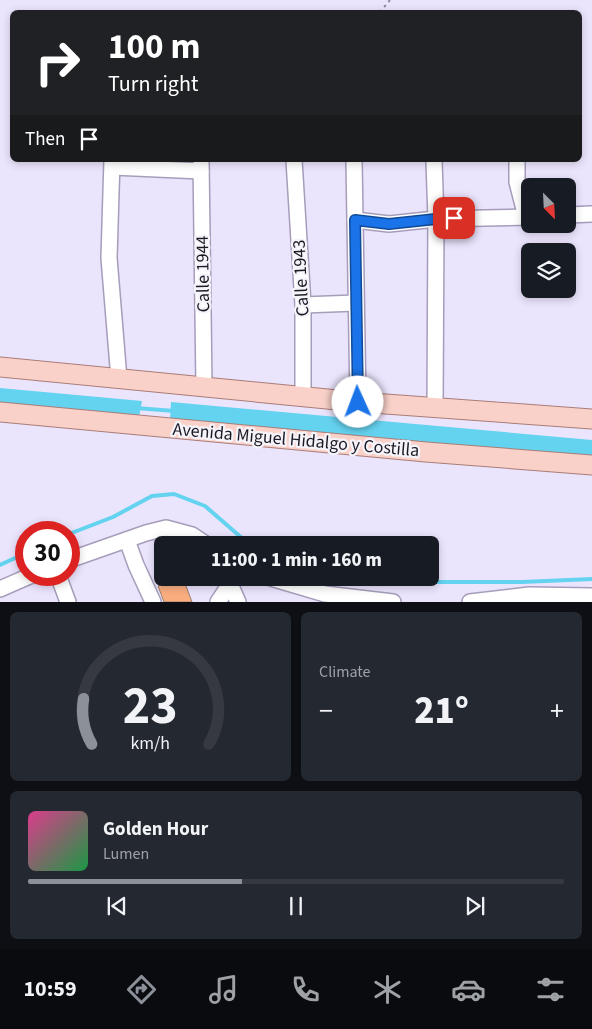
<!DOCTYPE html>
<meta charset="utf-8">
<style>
body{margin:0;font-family:"Source Sans 3",sans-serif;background:#242831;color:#f1f3f6;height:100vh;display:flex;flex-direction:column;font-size:19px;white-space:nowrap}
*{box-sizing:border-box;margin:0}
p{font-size:16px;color:#9ea1a6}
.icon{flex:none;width:28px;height:28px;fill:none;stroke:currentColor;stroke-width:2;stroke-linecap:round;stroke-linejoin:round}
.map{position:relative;height:602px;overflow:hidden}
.details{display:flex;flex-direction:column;gap:10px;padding:10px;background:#0d0f14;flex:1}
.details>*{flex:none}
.top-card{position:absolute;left:10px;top:10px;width:572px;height:152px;border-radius:8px;box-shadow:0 2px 8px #0003;background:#202124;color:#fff;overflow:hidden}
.needle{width:32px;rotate:156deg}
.controls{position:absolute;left:521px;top:178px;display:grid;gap:10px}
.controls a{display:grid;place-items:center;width:55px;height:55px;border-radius:8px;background:#171b24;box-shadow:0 2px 8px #0003;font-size:25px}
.speed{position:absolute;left:15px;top:521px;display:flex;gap:10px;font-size:25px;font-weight:700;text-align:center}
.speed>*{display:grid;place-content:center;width:65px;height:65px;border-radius:50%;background:#171b24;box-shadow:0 2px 8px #0003;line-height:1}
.speed .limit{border:8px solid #d22;background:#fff;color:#111}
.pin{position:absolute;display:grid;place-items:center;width:42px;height:42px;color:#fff;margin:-21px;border-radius:10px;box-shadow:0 2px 8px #0006}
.me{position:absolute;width:55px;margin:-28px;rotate:358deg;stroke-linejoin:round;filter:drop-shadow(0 0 4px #0008)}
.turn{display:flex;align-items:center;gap:18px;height:105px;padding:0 15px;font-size:22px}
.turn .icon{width:65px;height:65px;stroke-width:2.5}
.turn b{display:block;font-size:35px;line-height:42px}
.then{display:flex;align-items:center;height:48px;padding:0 15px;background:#0003;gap:10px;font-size:19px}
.big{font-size:38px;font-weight:800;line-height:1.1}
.details .tile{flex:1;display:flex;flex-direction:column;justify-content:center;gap:8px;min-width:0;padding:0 18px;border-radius:8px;background:#242831}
.details .dial{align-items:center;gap:0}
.dial svg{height:130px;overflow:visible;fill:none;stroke:#363941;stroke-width:7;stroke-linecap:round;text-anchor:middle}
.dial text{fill:#f1f3f6;stroke:none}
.song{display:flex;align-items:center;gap:15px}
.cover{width:60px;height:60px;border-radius:8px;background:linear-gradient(135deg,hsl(330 70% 55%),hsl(140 70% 35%))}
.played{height:5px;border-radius:2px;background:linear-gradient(90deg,#8c9099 40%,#363941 40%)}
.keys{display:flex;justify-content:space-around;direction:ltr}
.heat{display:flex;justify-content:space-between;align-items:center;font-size:28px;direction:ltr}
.details .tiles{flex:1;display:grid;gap:10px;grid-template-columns:1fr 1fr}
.tile:last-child{grid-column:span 2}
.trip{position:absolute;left:154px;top:536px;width:285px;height:50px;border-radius:8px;background:#171b24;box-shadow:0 2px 8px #0003;font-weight:800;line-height:50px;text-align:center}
.menu{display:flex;height:80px;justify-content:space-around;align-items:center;background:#090b0e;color:#9ea1a6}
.menu .icon{width:35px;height:35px}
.menu .selected{color:#8c9099}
.menu b{font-size:22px;color:#f1f3f6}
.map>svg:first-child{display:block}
</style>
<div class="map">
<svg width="592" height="602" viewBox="0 0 592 602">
<rect width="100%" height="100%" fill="#ebe4fd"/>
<g fill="#64d3f0">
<path d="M0 388 142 401 139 417 0 403Z"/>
<path d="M171 402 592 440V460L170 419Z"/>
</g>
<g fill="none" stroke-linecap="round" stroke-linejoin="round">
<g stroke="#64d3f0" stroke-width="4">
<path d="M136 408 174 411"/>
<path d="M69 534 113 517 152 496 174 494 205 506 243 539 254 545"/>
<path d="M0 565 26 553"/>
<path d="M352 578 391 582H522L592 579"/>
</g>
</g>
<path fill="#faae7f" stroke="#9b7e6d" d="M183 578 192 602H164L158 586Z"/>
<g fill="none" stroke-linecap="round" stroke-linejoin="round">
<g stroke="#a69dbb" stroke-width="18">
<g id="minor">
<path d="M112 160 109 258 119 379"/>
<path d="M201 160 204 387"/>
<path d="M294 160 303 305V397"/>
<path d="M354 160 358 402"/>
<path d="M517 160V182L526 217"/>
<path d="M434 161 436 219 435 407"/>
<path d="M113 167 201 171"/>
<path d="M568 215 592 214"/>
<path d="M355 220 389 224 436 219 530 217"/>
<path d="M303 305 356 303"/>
<path d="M127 540 136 565 153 602"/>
<path d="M69 560 146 533 166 528 192 535 207 545"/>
<path d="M58 575 68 602"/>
<path d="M234 578 230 584 238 602"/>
<path d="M271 578 325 594 393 602"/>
<path d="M0 589 32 575"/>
<path d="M218 602 230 584"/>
<path d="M470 602 529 595 592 596"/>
</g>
</g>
<g stroke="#a97d77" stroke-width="21">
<g id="major">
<path d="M0 367 358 402 592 419"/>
<path d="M0 412 426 452 592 465"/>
</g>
</g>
<path stroke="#8b8699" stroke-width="2" stroke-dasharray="2.5 4" stroke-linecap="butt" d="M380 12 390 0"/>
<use href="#minor" stroke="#fff" stroke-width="15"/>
<use href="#major" stroke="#f9d1c8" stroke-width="19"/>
</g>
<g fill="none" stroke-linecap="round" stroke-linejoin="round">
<g stroke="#114b97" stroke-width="12">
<path id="route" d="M358 402 355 220 389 224 436 219 454 218"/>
</g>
<use href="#route" stroke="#1a73e8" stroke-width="9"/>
</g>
<g text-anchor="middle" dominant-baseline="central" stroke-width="4.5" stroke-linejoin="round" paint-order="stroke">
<g font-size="18" fill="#1d1a25" stroke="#f6f4fb">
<text transform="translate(203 274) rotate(-91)">Calle 1944</text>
<text transform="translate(301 278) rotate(-93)">Calle 1943</text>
<text transform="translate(296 440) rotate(5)">Avenida Miguel Hidalgo y Costilla</text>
</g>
</g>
</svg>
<div class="controls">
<a><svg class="needle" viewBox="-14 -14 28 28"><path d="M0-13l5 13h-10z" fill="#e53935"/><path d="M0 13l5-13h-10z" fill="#9ea1a6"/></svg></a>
<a><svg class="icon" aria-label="layers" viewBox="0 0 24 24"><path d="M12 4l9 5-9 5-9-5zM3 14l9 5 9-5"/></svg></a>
</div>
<div class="speed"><div class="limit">30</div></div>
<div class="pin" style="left:454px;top:218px;background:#d93025"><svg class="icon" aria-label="arrive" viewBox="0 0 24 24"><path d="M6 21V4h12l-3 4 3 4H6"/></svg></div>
<svg class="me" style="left:358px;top:402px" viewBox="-20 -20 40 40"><circle r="19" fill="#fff"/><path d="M0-13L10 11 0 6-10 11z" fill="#1a73e8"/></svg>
<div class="trip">11:00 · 1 min · 160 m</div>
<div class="top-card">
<div class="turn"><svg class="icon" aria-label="right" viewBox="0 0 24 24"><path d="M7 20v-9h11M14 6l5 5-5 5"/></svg><div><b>100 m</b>Turn right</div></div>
<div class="then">Then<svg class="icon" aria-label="arrive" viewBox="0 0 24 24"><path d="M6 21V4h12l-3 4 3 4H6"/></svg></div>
</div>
</div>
<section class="details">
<div class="tiles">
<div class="tile dial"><svg viewBox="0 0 100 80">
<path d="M14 69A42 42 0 1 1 86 69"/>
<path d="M14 69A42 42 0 0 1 9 41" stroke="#8c9099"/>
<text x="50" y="56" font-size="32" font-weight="700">23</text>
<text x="50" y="72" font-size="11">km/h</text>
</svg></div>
<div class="tile"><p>Climate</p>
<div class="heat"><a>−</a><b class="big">21°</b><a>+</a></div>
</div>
<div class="tile">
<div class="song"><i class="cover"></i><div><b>Golden Hour</b><p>Lumen</p></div></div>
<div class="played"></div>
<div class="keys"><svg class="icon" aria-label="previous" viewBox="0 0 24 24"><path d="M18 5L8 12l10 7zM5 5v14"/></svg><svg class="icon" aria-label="pause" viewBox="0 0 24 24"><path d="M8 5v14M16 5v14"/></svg><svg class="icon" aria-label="next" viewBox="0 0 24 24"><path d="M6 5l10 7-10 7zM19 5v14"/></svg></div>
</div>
</div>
</section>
<nav class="menu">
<b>10:59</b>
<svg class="icon selected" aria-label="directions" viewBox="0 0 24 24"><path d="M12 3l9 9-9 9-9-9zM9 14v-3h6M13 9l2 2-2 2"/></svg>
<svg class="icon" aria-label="music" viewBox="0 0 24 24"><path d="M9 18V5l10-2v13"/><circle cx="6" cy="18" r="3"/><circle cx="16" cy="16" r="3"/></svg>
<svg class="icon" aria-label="phone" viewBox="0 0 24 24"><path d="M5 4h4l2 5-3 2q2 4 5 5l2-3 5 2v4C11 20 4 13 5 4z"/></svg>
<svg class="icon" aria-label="climate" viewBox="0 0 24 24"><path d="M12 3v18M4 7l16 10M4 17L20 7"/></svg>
<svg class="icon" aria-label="car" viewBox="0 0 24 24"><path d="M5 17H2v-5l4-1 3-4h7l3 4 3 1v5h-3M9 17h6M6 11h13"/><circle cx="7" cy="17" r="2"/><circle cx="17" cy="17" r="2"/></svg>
<svg class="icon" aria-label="filters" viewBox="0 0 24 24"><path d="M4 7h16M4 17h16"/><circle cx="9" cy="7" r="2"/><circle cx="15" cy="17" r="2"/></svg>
</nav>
